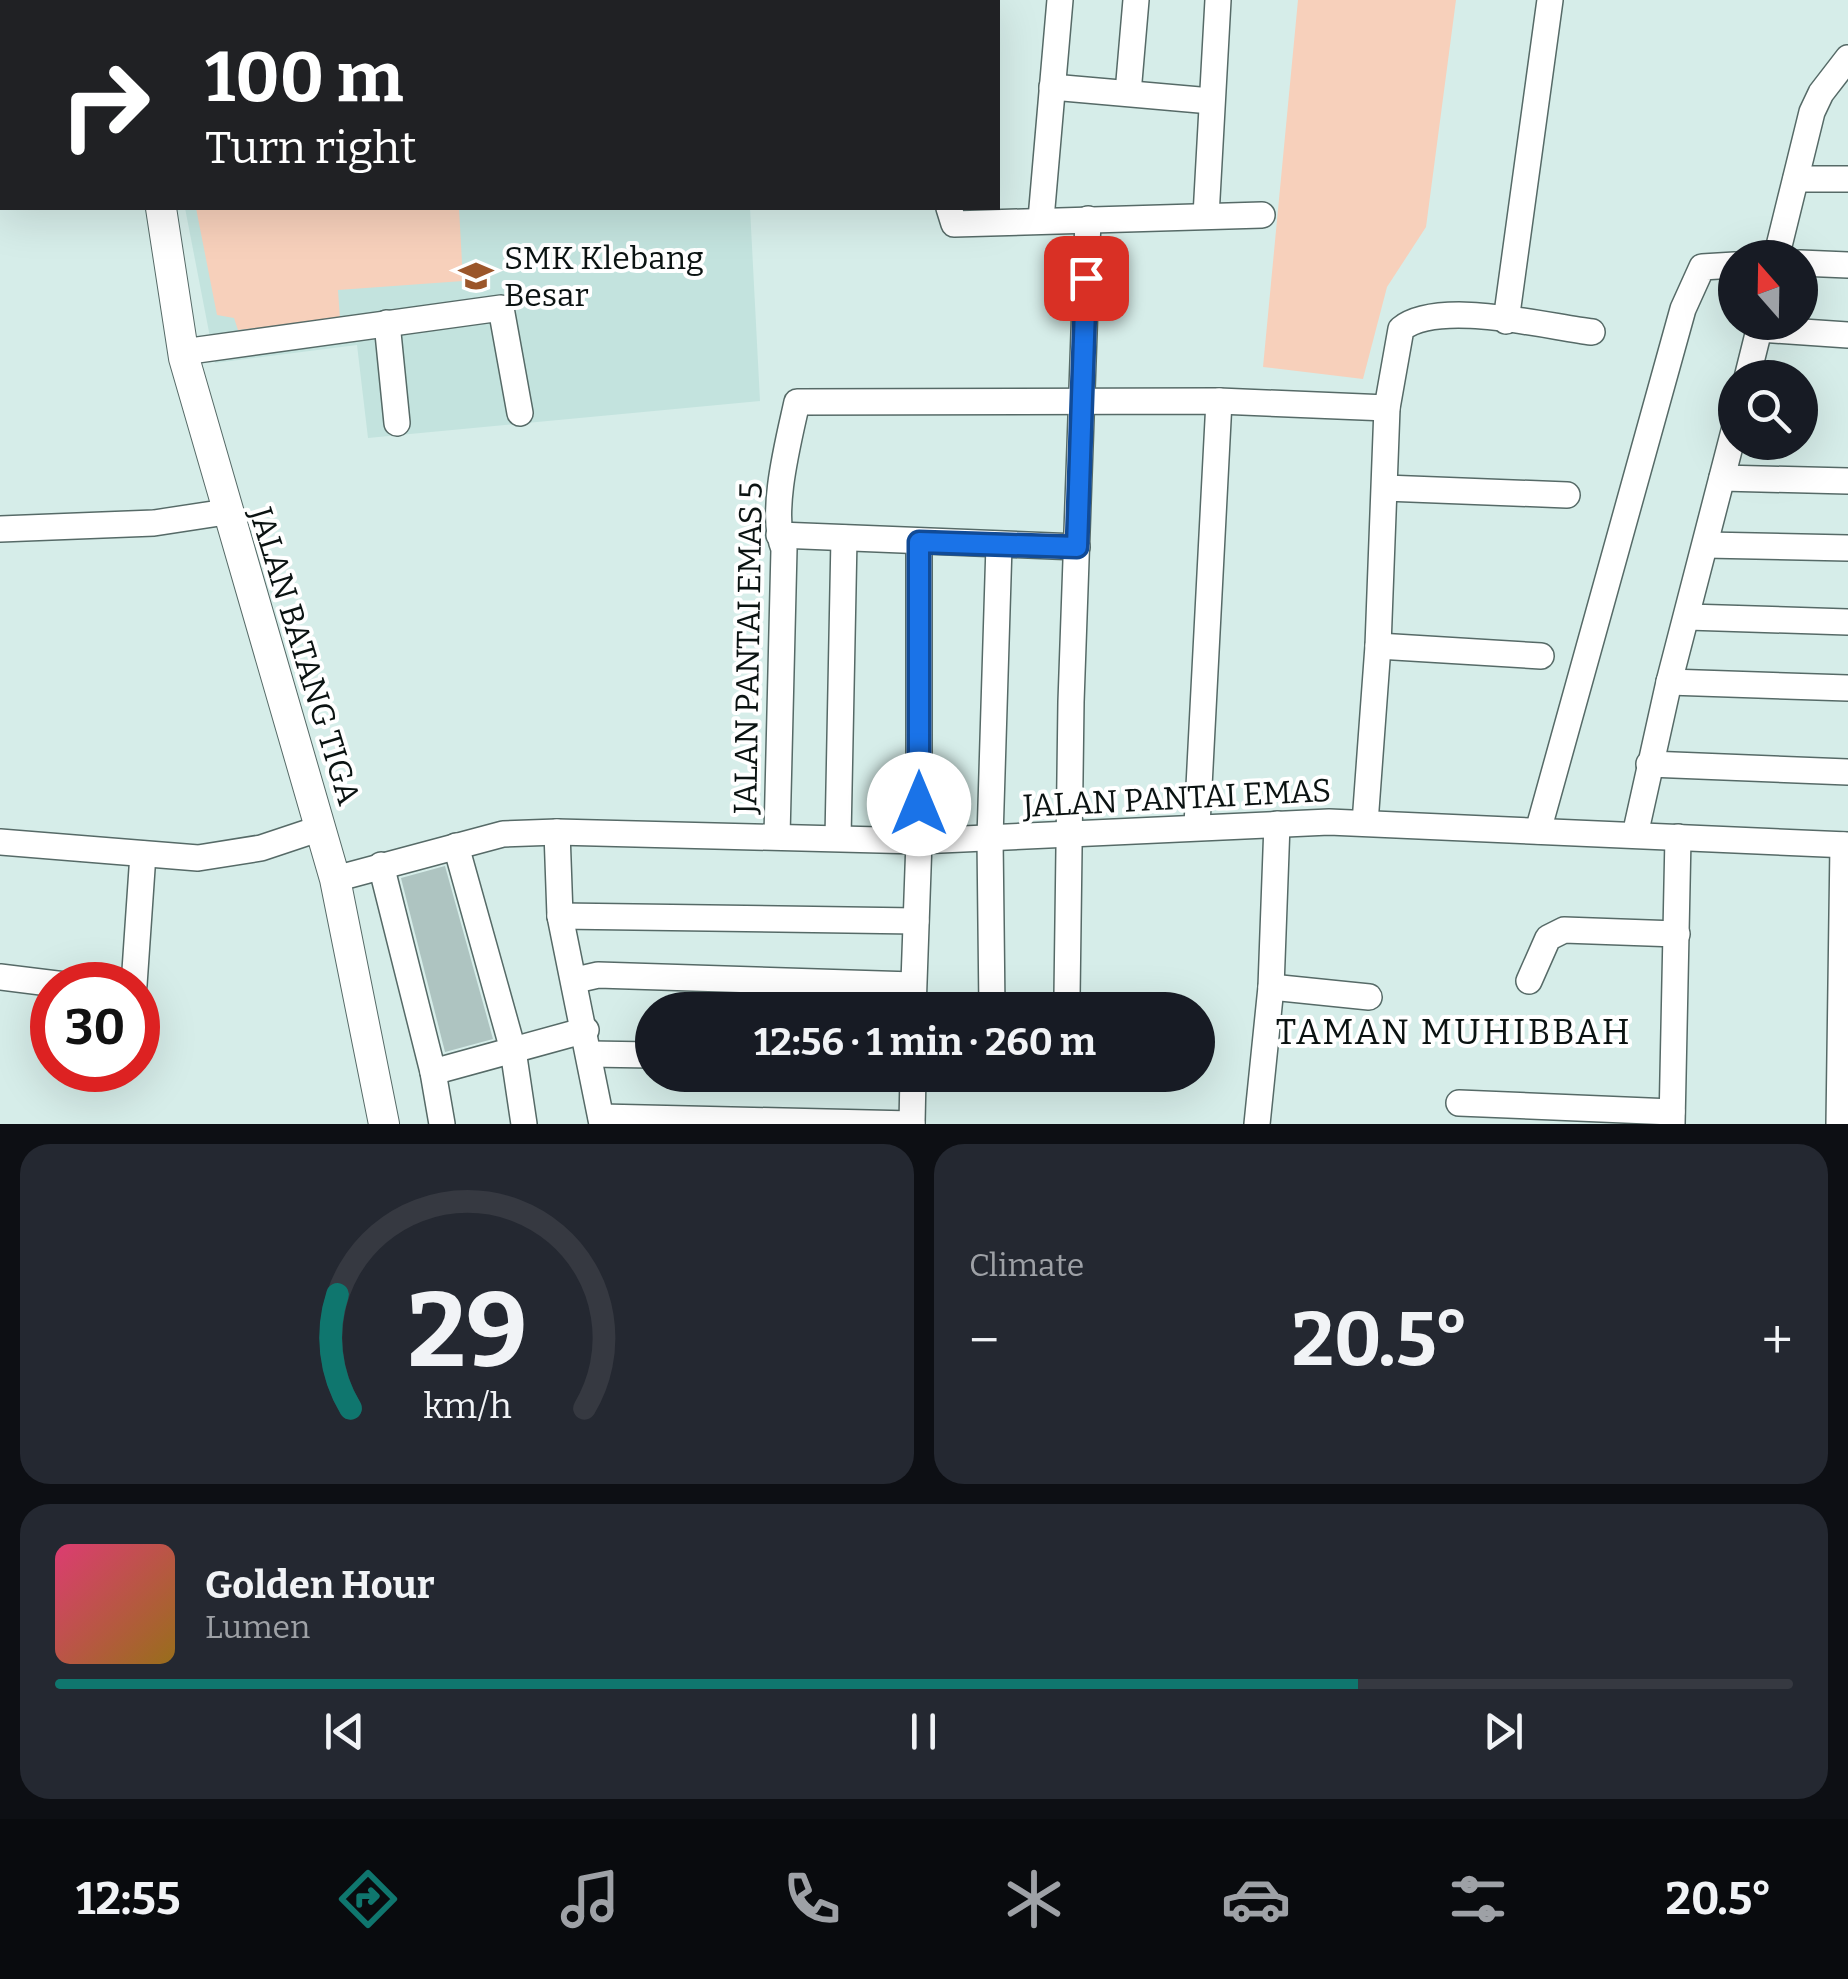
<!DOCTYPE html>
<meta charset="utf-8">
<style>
body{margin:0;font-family:Bitter,serif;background:#242831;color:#f1f3f6;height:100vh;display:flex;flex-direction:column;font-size:38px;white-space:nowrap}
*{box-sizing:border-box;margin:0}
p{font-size:32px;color:#9ea1a6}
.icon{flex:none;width:55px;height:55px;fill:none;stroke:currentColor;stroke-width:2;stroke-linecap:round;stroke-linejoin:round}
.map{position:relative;height:1124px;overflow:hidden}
.side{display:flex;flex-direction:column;gap:20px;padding:20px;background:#0d0f14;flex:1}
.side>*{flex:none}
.hud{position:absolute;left:0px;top:0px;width:1000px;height:210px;box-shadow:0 10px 40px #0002;background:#202124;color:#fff;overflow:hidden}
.needle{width:65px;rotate:340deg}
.controls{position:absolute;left:1718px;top:240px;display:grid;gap:20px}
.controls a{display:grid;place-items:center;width:100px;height:100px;border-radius:50%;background:#171b24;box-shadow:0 10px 40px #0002;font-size:50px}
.speed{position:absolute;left:30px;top:962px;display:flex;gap:20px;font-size:50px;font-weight:700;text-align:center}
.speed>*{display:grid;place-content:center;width:130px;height:130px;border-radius:50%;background:#171b24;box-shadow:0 10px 40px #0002;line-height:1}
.speed .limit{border:15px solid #d22;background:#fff;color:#111}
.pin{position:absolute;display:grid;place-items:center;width:85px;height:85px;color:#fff;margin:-42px;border-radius:20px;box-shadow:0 5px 15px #0006}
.me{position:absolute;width:110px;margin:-55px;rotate:0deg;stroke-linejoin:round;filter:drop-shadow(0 0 8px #0008)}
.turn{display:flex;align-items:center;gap:35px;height:210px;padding:0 40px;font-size:45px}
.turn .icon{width:130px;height:130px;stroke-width:2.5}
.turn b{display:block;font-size:70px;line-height:85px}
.big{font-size:75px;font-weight:700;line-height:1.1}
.side .widget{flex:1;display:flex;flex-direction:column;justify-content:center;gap:15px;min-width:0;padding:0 35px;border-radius:30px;background:#242831}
.side .dial{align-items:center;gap:0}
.dial svg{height:260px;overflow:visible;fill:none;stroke:#363941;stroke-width:7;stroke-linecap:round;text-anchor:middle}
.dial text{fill:#f1f3f6;stroke:none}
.song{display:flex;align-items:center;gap:30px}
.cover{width:120px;height:120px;border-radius:15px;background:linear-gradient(135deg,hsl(340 70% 55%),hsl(40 70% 35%))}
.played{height:10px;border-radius:5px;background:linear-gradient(90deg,#0f766e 75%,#363941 75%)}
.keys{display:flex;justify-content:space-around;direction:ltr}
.heat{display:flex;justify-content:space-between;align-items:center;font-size:55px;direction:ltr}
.side .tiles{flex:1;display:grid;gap:20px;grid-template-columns:1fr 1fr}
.widget:last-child{grid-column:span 2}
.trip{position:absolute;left:635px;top:992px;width:580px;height:100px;border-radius:50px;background:#171b24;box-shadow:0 10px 40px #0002;font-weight:700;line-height:100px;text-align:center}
.dock{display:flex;height:160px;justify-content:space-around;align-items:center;background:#090b0e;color:#9ea1a6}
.dock .icon{width:70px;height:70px}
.dock .current{color:#0f766e}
.dock b{font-size:45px;color:#f1f3f6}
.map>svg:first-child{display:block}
</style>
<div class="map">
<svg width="1848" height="1124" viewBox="0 0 1848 1124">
<rect width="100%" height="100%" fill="#d6ede9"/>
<g fill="#c3e3de">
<path d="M144 0H739V2H145Z"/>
<path d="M185 208H750L760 401 368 438 357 345 215 363Z"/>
</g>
<g fill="#f7d0bb">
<path d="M153 0H448V2H154Z"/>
<path d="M1298 0H1456L1426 227 1387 287 1363 379 1263 367Z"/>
<path d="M196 208H459L463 281 338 290 340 319 238 330 234 318 217 315Z"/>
</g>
<path fill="#aec4c1" d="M445 866 493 1039 445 1052 401 878Z"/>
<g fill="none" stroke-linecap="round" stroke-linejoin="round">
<g stroke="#566a67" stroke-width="28">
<g id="minor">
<path d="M955 2V0"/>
<path d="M1052 87 1211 101"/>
<path d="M1128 93 1136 0"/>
<path d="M1796 179H1848"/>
<path d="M949 208 954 224 1262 215"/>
<path d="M1206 216 1218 0"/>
<path d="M1041 219 1060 0"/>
<path d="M1776 258 1812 112 1821 93 1848 58"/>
<path d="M1800 263 1848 265"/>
<path d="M1506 321 1550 0"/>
<path d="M387 323 397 423"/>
<path d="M1759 329 1848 335"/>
<path d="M183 352 501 308 520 413"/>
<path d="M1747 378 1761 322"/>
<path d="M1722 478 1848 481"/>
<path d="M1385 488 1567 495"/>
<path d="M0 529 154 523 226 512"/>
<path d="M779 535 1077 547"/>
<path d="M1706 545 1848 548"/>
<path d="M1688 617 1848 622"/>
<path d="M1378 646 1541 656"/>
<path d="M1669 682 1848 688"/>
<path d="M1649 764 1848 772"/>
<path d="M1365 823 1378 646 1387 408 1401 329C1438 299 1544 326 1592 332"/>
<path d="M1197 825 1219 401"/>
<path d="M1538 831 1683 309 1702 267 1735 265"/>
<path d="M557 832 560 916 602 1124"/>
<path d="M1635 835 1669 682 1735 427"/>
<path d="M777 836 784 549C769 514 789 439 797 402L1219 401 1387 408"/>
<path d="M838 838 844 538"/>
<path d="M0 842 198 858 261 848 321 828"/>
<path d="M456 846 513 1050 524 1124"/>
<path d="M381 865 433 1072 442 1124"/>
<path d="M335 879 503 834 557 832 919 841 1329 822 1848 845"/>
<path d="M560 916 916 921"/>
<path d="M0 977 65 985"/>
<path d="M576 980 598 975 913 985"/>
<path d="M1529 981 1548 938 1564 930 1677 934"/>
<path d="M134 985 143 854"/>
<path d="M1271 987 1369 997"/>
<path d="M1067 996 1071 702 1088 219"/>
<path d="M913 1010 919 841V541"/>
<path d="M992 1010 990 838 999 545"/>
<path d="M590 1054 652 1055"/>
<path d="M433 1072 586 1030"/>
<path d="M1459 1103 1672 1112"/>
<path d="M601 1117 912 1124"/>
<path d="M912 1124 913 1075"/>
<path d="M1257 1124 1271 987 1277 824"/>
<path d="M1672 1124 1678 837"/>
<path d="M1839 1124 1843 845"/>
</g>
</g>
<g stroke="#566a67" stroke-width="32">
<g id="major">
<path d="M117 0 118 2"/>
<path d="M161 208 184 358 335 879 384 1124"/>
</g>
</g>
<use href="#minor" stroke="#fff" stroke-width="25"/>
<use href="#major" stroke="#fff" stroke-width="30"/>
</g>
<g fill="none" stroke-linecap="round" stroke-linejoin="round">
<g stroke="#114b97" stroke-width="25">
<path id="route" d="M919 804V542L1077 547 1086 278"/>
</g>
<use href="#route" stroke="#1a73e8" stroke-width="18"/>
</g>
<defs>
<g id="school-bare" transform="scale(2.7)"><path d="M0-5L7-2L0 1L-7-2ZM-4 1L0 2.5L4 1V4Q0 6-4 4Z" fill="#9b562a" stroke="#fff" stroke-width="2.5" paint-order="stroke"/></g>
</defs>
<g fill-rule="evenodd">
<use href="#school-bare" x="476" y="276"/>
</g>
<g text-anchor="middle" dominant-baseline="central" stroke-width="8" stroke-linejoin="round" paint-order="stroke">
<g font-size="32" fill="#0b1312" stroke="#fff" text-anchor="start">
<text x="504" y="258">SMK Klebang<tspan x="504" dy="37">Besar</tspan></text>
</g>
<g font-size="32" fill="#0b1312" stroke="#fff">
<text transform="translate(748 648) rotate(-89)">JALAN PANTAI EMAS 5</text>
<text transform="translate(305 656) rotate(73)">JALAN BATANG TIGA</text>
<text transform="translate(1177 798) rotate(-3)">JALAN PANTAI EMAS</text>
</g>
<g font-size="35" letter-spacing="2.5" fill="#0b1312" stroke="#fff">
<text x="1454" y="1032">TAMAN MUHIBBAH</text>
</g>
</g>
</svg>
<div class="controls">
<a><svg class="needle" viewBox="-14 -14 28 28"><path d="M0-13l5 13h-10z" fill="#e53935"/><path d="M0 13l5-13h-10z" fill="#9ea1a6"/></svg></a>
<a><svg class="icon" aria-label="search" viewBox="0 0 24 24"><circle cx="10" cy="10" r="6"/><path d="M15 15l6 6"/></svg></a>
</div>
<div class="speed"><div class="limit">30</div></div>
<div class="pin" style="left:1086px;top:278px;background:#d93025"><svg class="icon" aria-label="arrive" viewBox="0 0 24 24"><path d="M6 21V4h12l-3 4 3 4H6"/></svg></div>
<svg class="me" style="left:919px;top:804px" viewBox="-20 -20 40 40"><circle r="19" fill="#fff"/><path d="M0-13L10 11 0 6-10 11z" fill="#1a73e8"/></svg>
<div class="trip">12:56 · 1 min · 260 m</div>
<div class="hud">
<div class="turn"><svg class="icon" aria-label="right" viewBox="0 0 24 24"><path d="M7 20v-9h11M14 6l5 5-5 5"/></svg><div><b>100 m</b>Turn right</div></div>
</div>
</div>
<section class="side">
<div class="tiles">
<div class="widget dial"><svg viewBox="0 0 100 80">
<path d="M14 69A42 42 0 1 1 86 69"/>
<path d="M14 69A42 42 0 0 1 10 34" stroke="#0f766e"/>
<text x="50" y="56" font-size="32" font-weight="700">29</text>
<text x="50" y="72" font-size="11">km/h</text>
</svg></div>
<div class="widget"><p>Climate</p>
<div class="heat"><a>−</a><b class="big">20.5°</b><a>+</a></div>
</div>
<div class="widget">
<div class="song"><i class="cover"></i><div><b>Golden Hour</b><p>Lumen</p></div></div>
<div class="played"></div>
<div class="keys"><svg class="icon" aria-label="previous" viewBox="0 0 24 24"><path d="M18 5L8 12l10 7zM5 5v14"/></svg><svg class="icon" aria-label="pause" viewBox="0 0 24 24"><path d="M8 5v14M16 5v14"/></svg><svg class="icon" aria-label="next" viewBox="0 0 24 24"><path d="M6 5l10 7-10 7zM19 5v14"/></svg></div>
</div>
</div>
</section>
<nav class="dock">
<b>12:55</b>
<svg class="icon current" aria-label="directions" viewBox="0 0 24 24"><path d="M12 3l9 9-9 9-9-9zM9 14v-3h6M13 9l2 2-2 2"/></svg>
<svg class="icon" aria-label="music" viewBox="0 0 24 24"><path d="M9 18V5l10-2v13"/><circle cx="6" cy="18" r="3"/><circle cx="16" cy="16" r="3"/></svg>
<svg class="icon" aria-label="phone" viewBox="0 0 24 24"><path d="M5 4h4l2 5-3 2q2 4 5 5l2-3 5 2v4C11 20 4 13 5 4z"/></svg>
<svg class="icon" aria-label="climate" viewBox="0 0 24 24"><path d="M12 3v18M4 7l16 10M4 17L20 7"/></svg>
<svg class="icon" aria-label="car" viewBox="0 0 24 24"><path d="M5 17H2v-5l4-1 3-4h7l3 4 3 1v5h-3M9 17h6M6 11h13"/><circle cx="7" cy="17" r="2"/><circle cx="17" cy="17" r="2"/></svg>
<svg class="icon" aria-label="filters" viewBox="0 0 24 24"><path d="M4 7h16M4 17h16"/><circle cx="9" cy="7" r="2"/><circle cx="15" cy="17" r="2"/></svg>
<b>20.5°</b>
</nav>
